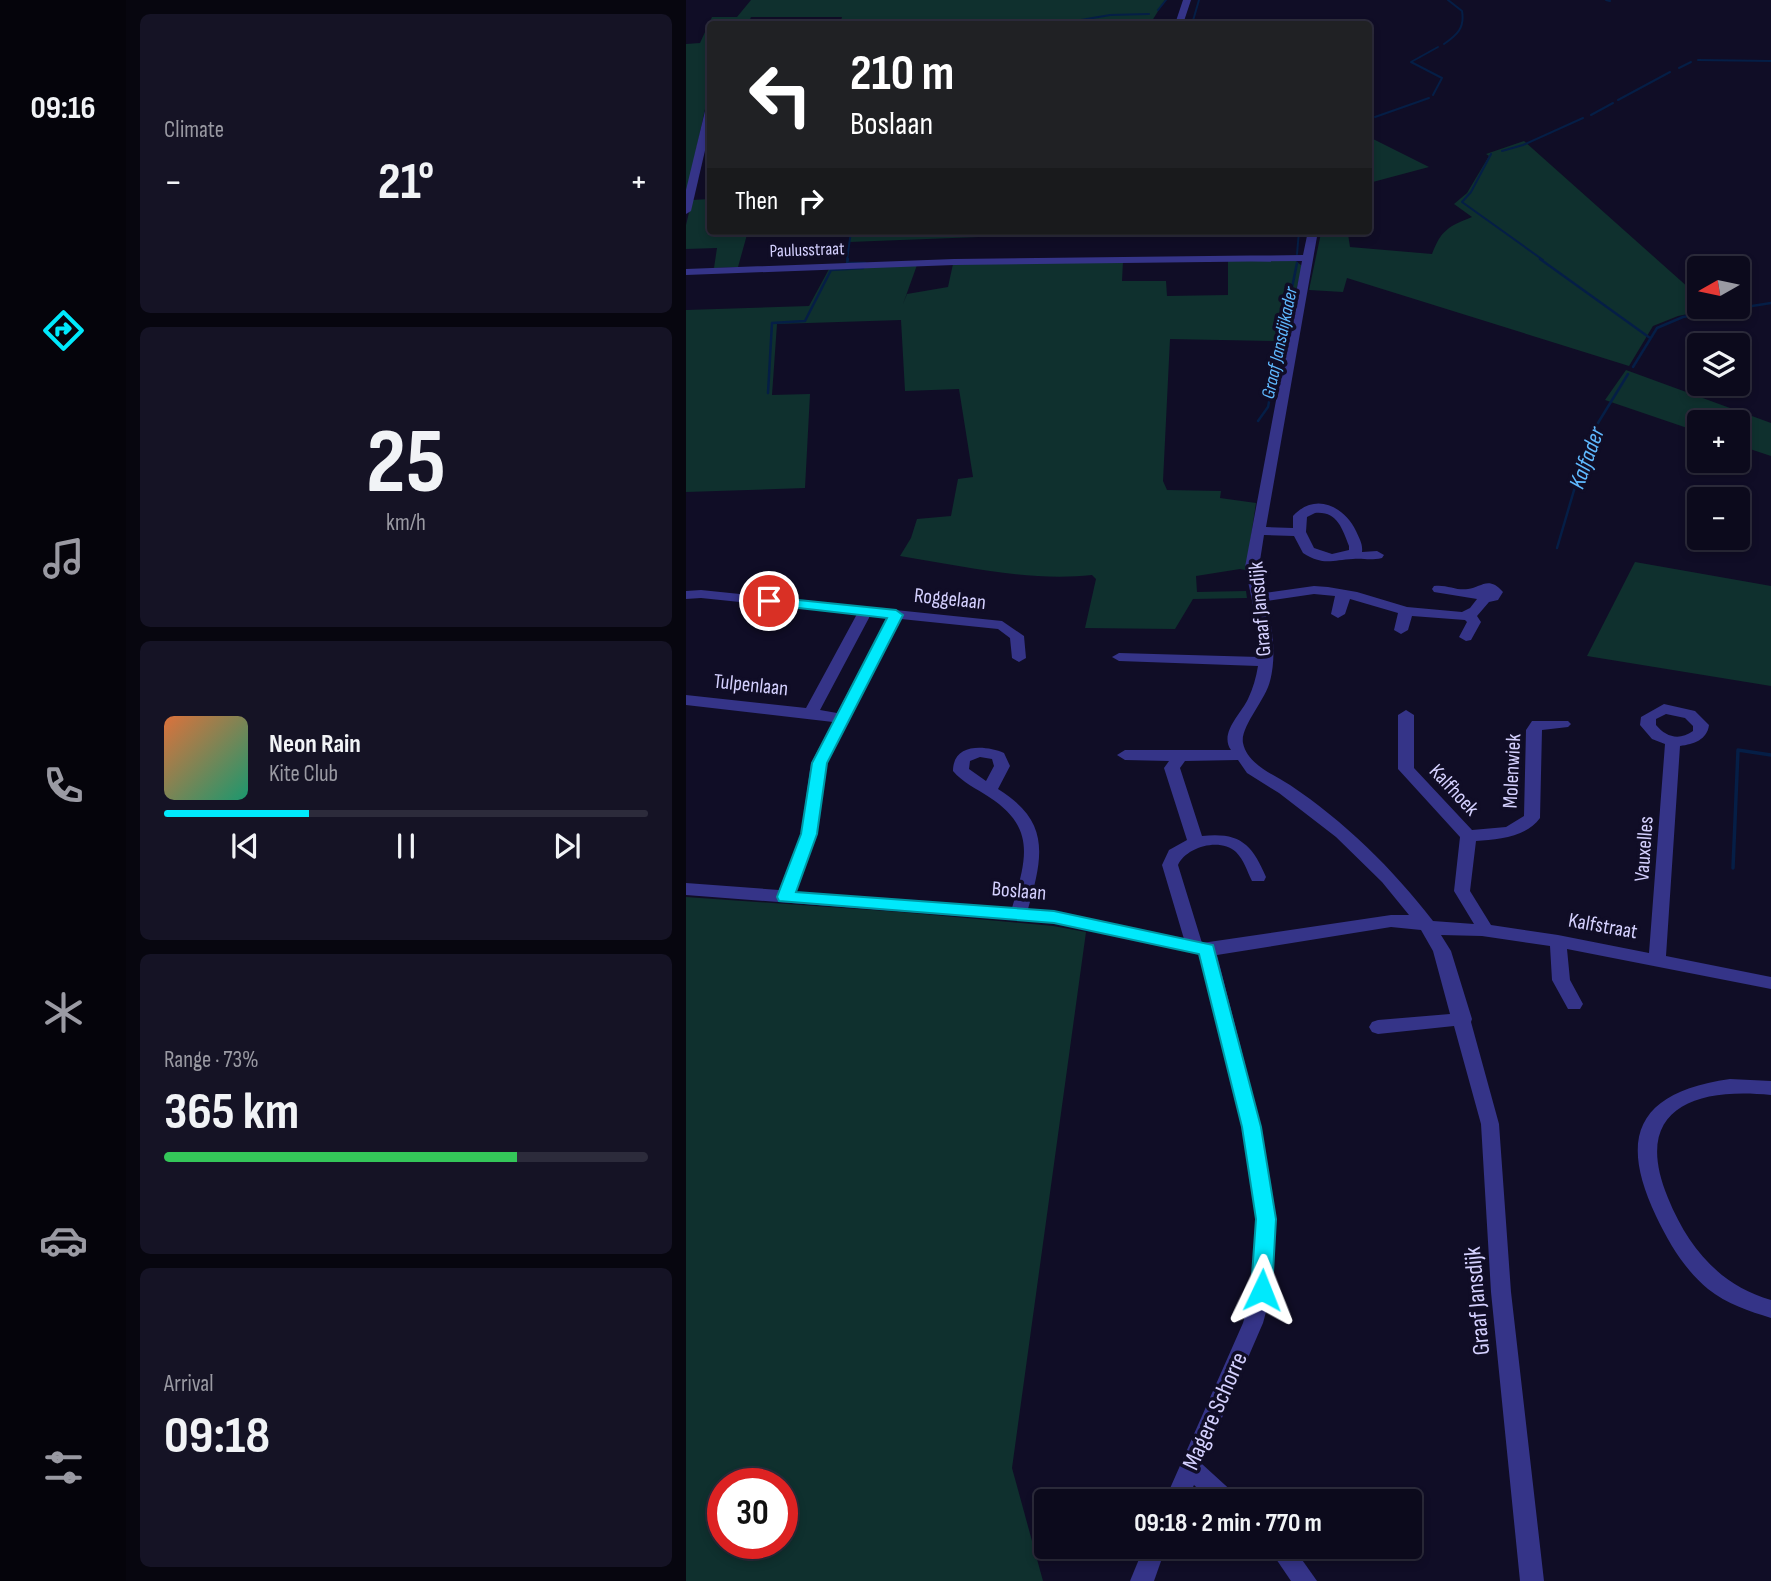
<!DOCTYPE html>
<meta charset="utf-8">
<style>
body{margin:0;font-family:"Sofia Sans Condensed",sans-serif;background:#151325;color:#f1f3f6;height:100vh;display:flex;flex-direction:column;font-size:26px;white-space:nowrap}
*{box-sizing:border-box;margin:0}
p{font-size:23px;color:#9a9aa3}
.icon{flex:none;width:38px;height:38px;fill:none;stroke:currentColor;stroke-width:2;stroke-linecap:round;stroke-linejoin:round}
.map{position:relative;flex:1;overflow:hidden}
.drawer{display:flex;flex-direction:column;gap:14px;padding:14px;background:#07060f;width:560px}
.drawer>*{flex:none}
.hud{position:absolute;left:21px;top:21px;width:665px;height:214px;border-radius:7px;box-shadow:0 4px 10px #0003,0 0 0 2px #2c2b3b;background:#202124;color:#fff;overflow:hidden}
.needle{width:46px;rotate:261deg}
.controls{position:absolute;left:1001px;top:256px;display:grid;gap:14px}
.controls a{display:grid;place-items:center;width:63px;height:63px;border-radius:7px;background:#0c0a1c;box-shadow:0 4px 10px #0003,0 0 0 2px #2c2b3b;font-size:35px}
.speed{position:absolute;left:21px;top:1468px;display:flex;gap:14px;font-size:35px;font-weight:700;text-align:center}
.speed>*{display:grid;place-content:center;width:91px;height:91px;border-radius:50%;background:#0c0a1c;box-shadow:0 4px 10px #0003,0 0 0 2px #2c2b3b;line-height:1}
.speed .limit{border:10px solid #d22;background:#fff;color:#111}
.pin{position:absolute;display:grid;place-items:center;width:60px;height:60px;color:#fff;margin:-30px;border:4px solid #fff;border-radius:50%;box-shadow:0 2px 7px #0007}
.me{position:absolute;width:77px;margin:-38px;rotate:2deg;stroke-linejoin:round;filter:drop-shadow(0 0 5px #0008)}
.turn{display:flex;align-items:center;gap:24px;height:147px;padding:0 28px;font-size:32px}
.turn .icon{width:91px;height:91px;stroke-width:2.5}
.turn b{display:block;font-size:49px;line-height:60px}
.then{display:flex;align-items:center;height:66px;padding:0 28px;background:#0003;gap:14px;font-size:26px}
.big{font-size:52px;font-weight:700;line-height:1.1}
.drawer .card{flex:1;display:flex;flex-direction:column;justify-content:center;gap:10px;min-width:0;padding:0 24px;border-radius:10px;background:#151325}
.drawer .dial{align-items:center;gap:0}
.dial b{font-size:91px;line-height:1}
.song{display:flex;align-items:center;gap:21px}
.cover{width:84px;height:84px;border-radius:10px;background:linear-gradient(135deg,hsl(20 70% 55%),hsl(160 70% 35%))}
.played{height:7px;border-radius:4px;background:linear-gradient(90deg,#00e9fc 30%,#2c2b3b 30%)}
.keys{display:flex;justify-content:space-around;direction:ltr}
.heat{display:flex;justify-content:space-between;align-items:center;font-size:38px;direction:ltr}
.charge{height:10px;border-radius:5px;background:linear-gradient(90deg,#34c759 73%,#2c2b3b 0)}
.trip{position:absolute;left:348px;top:1489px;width:388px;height:70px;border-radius:7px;background:#0c0a1c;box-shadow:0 4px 10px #0003,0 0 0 2px #2c2b3b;font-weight:700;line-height:70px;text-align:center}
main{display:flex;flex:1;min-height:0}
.tab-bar{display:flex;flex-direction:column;width:126px;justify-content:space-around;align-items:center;background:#05040b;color:#9a9aa3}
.tab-bar .icon{width:49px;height:49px}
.tab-bar .current{color:#00e9fc}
.tab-bar b{font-size:32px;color:#f1f3f6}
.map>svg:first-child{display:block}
</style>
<main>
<nav class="tab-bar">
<b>09:16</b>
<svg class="icon current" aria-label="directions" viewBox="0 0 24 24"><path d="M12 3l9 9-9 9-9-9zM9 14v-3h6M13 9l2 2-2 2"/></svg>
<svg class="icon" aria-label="music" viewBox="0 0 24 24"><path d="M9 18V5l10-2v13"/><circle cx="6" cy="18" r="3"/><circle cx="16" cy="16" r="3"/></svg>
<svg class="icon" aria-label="phone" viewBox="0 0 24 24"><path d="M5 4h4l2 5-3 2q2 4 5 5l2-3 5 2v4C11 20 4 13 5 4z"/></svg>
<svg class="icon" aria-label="climate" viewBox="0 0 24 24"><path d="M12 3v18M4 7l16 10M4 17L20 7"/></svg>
<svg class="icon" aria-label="car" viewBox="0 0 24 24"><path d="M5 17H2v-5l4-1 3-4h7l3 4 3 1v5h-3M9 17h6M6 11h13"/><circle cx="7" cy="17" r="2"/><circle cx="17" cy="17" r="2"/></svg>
<svg class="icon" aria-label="filters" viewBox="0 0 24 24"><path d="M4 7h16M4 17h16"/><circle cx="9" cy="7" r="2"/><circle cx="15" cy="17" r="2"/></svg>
</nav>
<section class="drawer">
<div class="card"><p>Climate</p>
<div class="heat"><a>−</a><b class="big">21°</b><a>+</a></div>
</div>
<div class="card dial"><b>25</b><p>km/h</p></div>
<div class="card">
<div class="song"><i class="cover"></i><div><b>Neon Rain</b><p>Kite Club</p></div></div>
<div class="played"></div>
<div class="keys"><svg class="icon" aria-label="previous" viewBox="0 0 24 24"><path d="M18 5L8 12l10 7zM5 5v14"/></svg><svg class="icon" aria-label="pause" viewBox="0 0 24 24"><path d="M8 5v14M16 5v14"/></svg><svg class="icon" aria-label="next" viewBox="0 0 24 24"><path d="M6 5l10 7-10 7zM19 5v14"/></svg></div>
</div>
<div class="card"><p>Range · 73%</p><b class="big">365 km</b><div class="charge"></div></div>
<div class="card"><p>Arrival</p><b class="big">09:18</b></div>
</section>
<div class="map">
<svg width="1085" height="1581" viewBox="0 0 1085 1581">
<rect width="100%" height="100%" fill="#100d26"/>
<g fill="#0f302e" fill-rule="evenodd">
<path d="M65 0H479L464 24H154L156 17H65L62 24H24V86L0 197V44L14 43 26 17H51Z"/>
<path d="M683 137 743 167 683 183Z"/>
<path d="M838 141 1013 297V306L1026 309 992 316 967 326 943 366 661 278 657 292 623 290 635 233 662 234 664 247 746 254C755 230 763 226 786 217L768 204 781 193 803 156 800 154Z"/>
<path d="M24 199V231H62L52 267 28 268 31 248 0 249V225L6 200Z"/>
<path d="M166 231H451L163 242Z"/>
<path d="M542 259 610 261 616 266 607 305V320L605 321 593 376 585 377 590 341 484 339 477 481 481 490 535 491 534 498 570 503 560 570 554 569 510 576 511 592 560 591 561 598 507 599 489 629 399 628 410 579 406 575C343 582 277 566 214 556L225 538 231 519 265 516 272 479 287 477 273 389 219 391 215 320 91 324 86 395 124 394 119 488 0 492V310L123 306 143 269 231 265 217 304 221 294 262 287 267 264 437 261 436 281H480L481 296 542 295Z"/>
<path d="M940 370 1085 423V456L1052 445V422H1013V432L919 400Z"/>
<path d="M949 562 1085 586V686L901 656Z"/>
<path d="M0 897 214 912 367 926 400 932 326 1468 357 1581H0ZM37 1484H96V1544H37Z"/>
</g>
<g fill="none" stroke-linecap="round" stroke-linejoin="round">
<g stroke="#051e46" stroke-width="2">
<path d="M920 0 924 1"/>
<path d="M472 10 480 0"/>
<path d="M372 24 424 15 463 14"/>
<path d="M506 24 513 0"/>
<path d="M758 44C771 35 779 28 776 11L762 0"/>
<path d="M1012 60 1085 61"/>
<path d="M993 68 1005 62"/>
<path d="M747 95 756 78 725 62 752 47"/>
<path d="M932 100 984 72"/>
<path d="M905 115 927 103"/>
<path d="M689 117 743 98"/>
<path d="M816 151 837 145 897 118"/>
<path d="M805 154 785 192 776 202 857 260"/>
<path d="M611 254 613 231"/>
<path d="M161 260 165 231"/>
</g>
<g stroke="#051e46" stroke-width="2.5">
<path d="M162 259 161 263H179"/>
<path d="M854 259 964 338"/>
<path d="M947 367 971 328 997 317 1085 303"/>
<path d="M82 393 86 323 119 321 145 270 177 268"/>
<path d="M572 421 582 407 611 263"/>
<path d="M871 548 904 436 942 374"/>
</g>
<path stroke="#051e46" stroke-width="3.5" d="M1047 868 1052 750 1085 755"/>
<g fill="#353488" fill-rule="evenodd">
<path d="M497 0H505L497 24H489Z"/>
<path d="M24 108V129L5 211 0 214V190L19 111Z"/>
<path d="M622 231H632L580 527 607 528V516C629 492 658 506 670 531 673 538 677 544 676 552L691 551 698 555 696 558C683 561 678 558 667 559 646 560 637 566 617 553L608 536 578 535 573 567 578 593 628 586 642 587 671 592 721 607 776 612 784 608 791 599 748 592 746 589 748 586C760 584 771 591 782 589 795 588 802 575 817 592L812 600 803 602 791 616 795 622 785 640 780 641 773 637 781 622 779 620 726 616 722 630 715 634 708 630 712 613 664 599 659 614 652 618 645 614 649 596 628 594 580 601C586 626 591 655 584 681 580 699 554 727 557 743 561 764 588 775 604 785 658 821 707 869 747 921L788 924 768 891 774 837 712 769V715L720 710 728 715V768L786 830 820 827 838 816 840 730 846 721H882L885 724 882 727 856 730 854 818C839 838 812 839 790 841L784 891 805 925 872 935 963 953 979 744 966 739 954 725 955 717 978 704 1009 711 1023 725C1021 740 1008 744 994 746L980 956 1085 977V989L881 949 884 980 897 1004 894 1009H882L866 980 864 946 796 936 755 935 765 951 786 1019 785 1022 813 1124 825 1292 858 1581H834L805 1292 795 1124 768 1026 692 1034 686 1032 683 1027 686 1022 692 1020 764 1014 747 951 735 930 705 927 531 955 575 1127 590 1219 586 1290 577 1323 516 1464 550 1495 553 1502H526L508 1485 500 1502H478L557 1323 566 1290 570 1219 557 1127 513 954 368 923 0 895V883L93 890 115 834 125 763 147 722 0 705V695L120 708 171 614 15 598 0 599V591L15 590 316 621 338 636 340 658 333 662 326 658 324 638 312 629 215 619 141 763 131 834 109 892 326 908C340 860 351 828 303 797 291 789 276 782 267 771 267 743 299 745 318 753L324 766 312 789C365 822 357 856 342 909L368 911 498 939 476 865 483 850 501 840 478 768 483 761 439 760 431 755 439 750H545C533 733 555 714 562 699 567 688 570 678 572 666L433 661 426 657 433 653 573 657 572 629 559 567 616 261 268 265 0 275V269L268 259 617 255ZM629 513C651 511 656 528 663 546V550L646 554 628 548 620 532 621 517ZM184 616 202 617 151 713 134 710ZM980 714 999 718 1007 726V731C993 741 980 737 970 725V719ZM294 757 306 759 308 766 300 781 283 769 284 761ZM552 760 561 773 593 793 650 837 696 882 723 915H705L516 943 492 865C500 847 534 837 550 852 558 860 561 871 566 881H578L580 877C566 844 554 832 516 836L494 768 499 761Z"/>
<path d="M1044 1079 1085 1081V1095C1008 1087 945 1109 982 1198 1002 1247 1033 1285 1085 1300V1318C1063 1311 1041 1304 1022 1289 998 1269 983 1243 970 1216 931 1134 954 1092 1044 1079Z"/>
<path d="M458 1547H480L468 1581H444Z"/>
<path d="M582 1547H607L631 1581H605Z"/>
</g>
</g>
<path fill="#00e9fc" stroke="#0097a4" stroke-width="2" d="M83 597 210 610 217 615 141 763 131 834 110 892 368 911 527 945 575 1127 590 1219 586 1290 583 1296 576 1298 568 1296 565 1290 570 1219 556 1127 513 954 368 923 93 901 91 897 115 834 126 763 201 618 78 604 76 601Z"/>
<g text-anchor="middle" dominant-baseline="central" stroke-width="7" stroke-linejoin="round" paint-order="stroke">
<g font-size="18" fill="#d5d1ff" stroke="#100d26">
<text transform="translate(121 250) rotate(-2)">Paulusstraat</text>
</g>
<g font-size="19" font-style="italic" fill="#5fb9ff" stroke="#100d26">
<text transform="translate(594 343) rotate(-78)">Graaf Jansdijkader</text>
</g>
<g font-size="21" fill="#d5d1ff" stroke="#100d26">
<text transform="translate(264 599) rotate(6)">Roggelaan</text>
<text transform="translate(574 609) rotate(-95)">Graaf Jansdijk</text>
<text transform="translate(65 685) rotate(6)">Tulpenlaan</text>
<text transform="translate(826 771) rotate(-87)">Molenwiek</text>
<text transform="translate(768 790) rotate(47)">Kalfhoek</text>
<text transform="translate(958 849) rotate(-86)">Vauxelles</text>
<text transform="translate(333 891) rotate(5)">Boslaan</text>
<text transform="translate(917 926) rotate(10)">Kalfstraat</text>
</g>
<g font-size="23" font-style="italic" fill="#5fb9ff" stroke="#100d26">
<text transform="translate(901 458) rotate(-70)">Kalfader</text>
</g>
<g font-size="24" fill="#d5d1ff" stroke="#100d26">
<text transform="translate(791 1301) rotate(-95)">Graaf Jansdijk</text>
<text transform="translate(529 1411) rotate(-66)">Magere Schorre</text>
</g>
</g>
</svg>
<div class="controls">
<a><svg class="needle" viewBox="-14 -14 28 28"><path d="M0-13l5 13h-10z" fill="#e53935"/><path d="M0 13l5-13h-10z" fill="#9a9aa3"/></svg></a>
<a><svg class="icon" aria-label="layers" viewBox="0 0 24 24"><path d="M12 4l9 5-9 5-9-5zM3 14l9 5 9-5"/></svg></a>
<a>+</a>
<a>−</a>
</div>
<div class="speed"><div class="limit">30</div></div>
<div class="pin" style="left:83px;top:601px;background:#d93025"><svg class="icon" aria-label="arrive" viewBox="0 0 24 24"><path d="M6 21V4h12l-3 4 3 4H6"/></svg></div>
<svg class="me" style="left:576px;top:1290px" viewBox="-20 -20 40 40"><path d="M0-17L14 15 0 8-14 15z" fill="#00e9fc" stroke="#fff" stroke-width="4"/></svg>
<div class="trip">09:18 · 2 min · 770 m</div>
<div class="hud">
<div class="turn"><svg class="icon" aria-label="left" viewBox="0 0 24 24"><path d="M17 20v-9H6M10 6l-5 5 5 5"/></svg><div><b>210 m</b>Boslaan</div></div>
<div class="then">Then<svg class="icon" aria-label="right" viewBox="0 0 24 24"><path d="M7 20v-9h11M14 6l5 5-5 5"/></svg></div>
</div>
</div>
</main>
